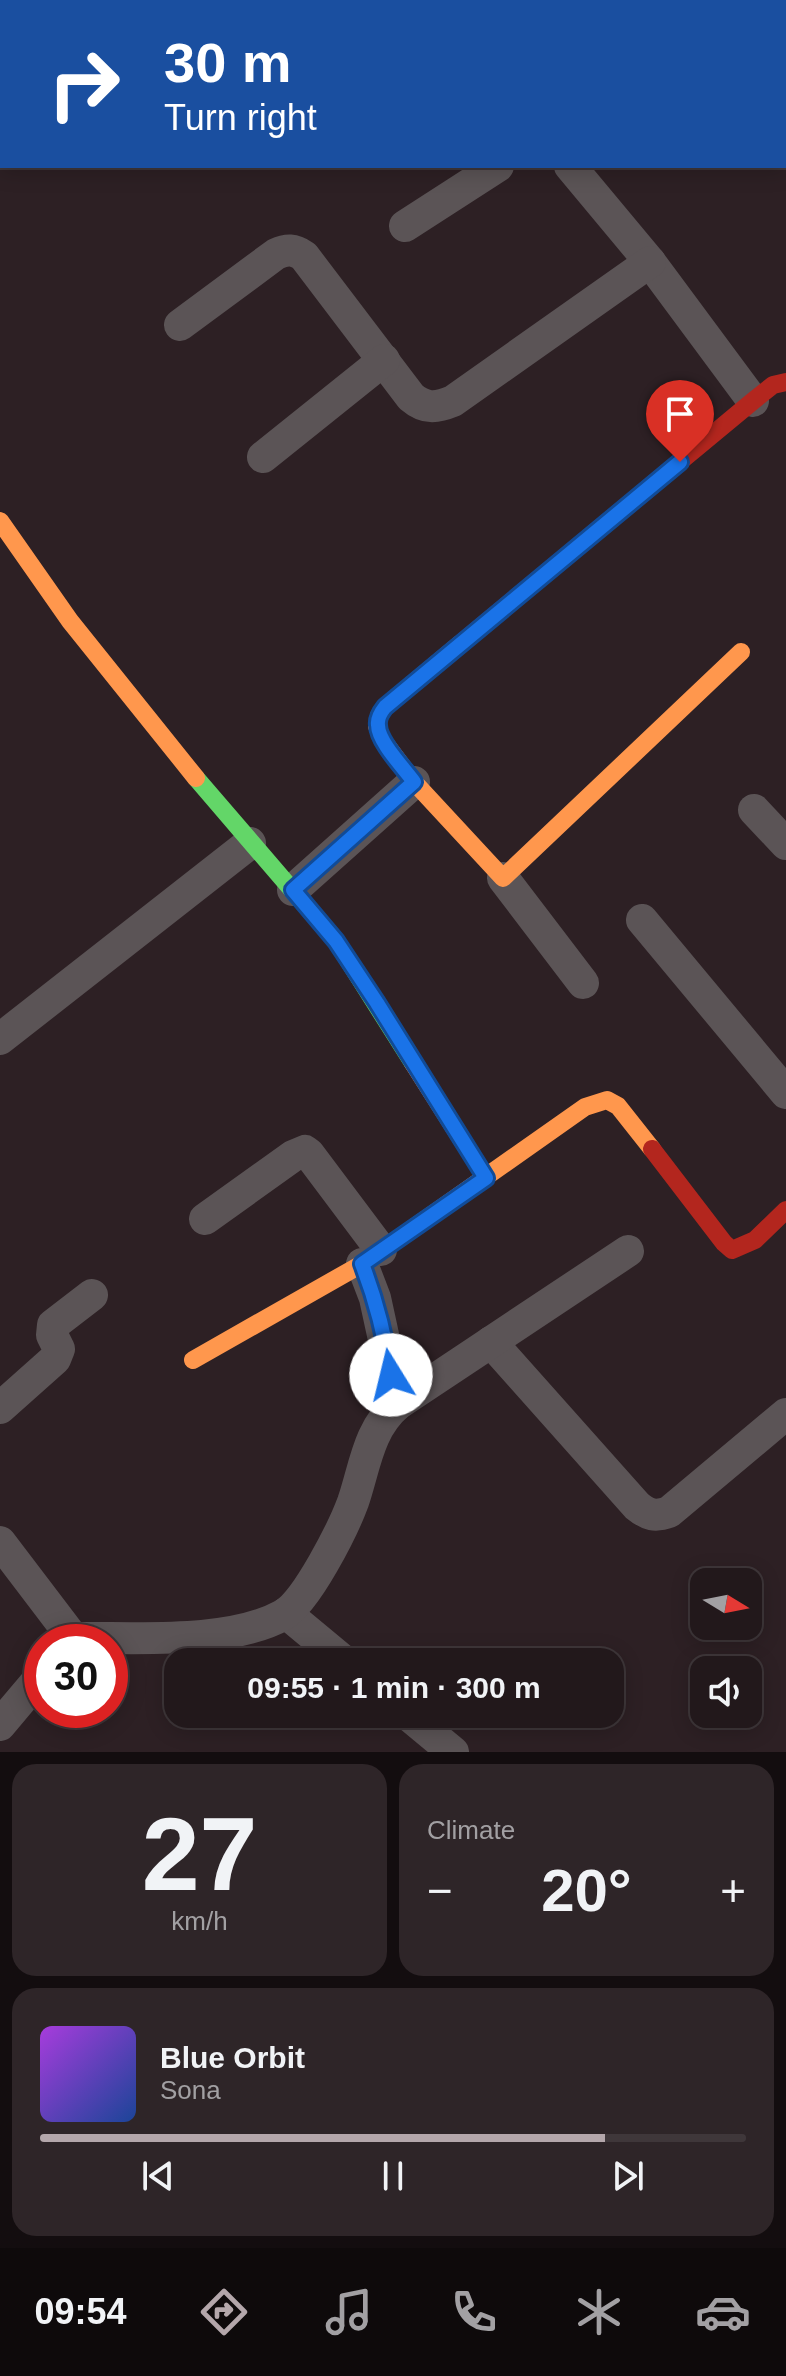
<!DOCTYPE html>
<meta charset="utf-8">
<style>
body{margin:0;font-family:Helvetica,sans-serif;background:#2e2528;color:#f1f3f6;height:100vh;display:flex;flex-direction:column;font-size:30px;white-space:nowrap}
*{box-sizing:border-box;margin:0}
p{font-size:26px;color:#a2a0a3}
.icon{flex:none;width:44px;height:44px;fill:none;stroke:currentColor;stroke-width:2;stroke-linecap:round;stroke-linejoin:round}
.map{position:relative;height:1752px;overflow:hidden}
.sheet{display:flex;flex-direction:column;gap:12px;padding:12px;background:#130d0f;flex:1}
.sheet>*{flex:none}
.top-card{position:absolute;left:0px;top:0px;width:786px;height:168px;box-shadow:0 4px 20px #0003,0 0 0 2px #3f373a;background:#1a4fa0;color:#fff;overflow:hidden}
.needle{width:52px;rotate:100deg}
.buttons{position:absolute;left:690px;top:1568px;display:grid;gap:16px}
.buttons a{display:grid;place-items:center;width:72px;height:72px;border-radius:16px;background:#22181b;box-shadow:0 4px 20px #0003,0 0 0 2px #3f373a;font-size:40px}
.speed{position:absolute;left:24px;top:1624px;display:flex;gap:16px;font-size:40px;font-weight:700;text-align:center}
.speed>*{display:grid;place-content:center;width:104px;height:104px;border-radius:50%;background:#22181b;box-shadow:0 4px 20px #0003,0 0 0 2px #3f373a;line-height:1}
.speed .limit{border:12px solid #d22;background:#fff;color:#111}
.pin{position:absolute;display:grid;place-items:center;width:68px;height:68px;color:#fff;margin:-82px -34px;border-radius:50% 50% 50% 0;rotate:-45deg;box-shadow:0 0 8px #0007}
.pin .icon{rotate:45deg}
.me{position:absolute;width:88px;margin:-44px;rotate:351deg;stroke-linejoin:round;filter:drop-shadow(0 0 6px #0008)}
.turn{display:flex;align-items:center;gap:28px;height:168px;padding:0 32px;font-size:36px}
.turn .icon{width:104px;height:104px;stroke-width:2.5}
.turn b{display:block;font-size:56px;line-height:68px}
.big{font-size:60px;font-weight:600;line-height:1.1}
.sheet .tile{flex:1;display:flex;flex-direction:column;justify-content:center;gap:12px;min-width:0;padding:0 28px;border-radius:24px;background:#2e2528}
.sheet .dial{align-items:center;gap:0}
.dial b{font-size:104px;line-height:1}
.song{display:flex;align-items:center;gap:24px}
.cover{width:96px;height:96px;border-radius:12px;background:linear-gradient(135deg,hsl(280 70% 55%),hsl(220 70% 35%))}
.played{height:8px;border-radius:4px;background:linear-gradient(90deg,#b4a7ab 80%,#3f373a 80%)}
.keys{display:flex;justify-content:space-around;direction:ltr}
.heat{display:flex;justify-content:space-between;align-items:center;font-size:44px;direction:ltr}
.sheet .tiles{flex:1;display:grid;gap:12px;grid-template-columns:1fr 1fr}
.tile:last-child{grid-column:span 2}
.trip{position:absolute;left:164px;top:1648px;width:460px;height:80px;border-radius:24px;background:#22181b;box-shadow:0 4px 20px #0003,0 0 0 2px #3f373a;font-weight:600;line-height:80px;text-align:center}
.tab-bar{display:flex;height:128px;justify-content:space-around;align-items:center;background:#0e0a0b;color:#a2a0a3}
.tab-bar .icon{width:56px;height:56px}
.tab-bar .current{color:#b4a7ab}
.tab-bar b{font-size:36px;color:#f1f3f6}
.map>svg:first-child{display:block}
</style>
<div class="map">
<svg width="786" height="1752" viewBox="0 0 786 1752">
<rect width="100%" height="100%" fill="#2d2024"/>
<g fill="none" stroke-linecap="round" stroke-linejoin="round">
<g stroke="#5b5456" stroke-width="32">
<path d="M389 0 391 2"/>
<path d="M570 166 650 262 753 401"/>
<path d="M405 226 498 166"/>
<path d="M180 325 276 254C287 249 294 249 304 256L411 397C425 409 436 408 453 401L650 262"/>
<path d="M263 457 384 360"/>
<path d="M754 810 786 844"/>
<path d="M503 878 583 983"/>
<path d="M293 890 414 782"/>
<path d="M642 920 786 1093"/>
<path d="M0 1039 250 843"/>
<path d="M205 1219 293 1156 305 1151 309 1154 381 1250"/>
<path d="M491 1342 637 1506C648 1515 655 1517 669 1512L786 1414"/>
<path d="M398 1404 628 1251"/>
<path d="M0 1408 55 1359 59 1349 52 1335 53 1325 92 1295"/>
<path d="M0 1542 73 1638"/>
<path d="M286 1613 345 1662"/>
<path d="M69 1642 73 1638C135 1637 229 1645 283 1615 307 1601 343 1529 353 1502 365 1467 368 1429 398 1404L375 1298 362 1264"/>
<path d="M407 1714 453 1752"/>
<path d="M0 1725 42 1675"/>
</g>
<path stroke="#63d668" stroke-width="18" d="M196 778 336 941 413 1063"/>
<g stroke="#ff974d" stroke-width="18">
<path d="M0 521 70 621 196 778"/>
<path d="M460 644 385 707 379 716 377 726 382 739 414 782 503 878 741 652"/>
<path d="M413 1063 486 1178"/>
<path d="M193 1360 362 1264 585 1107 607 1100 618 1106 652 1149"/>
</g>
<g stroke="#b3261e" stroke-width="18">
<path d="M460 644 753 401 773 385 786 382"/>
<path d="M652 1149 724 1243 732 1250 755 1240 786 1210"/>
</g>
</g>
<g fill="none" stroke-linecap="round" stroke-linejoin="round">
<g stroke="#114b97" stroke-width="20">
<path id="route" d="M391 1375C385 1336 376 1300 362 1264L486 1178 377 1003 336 941 293 890 414 782C404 768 378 742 378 725 377 718 381 712 385 707L680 462"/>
</g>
<use href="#route" stroke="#1a73e8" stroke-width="14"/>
</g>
</svg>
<div class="buttons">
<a><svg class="needle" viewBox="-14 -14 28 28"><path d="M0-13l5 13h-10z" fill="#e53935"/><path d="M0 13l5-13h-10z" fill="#a2a0a3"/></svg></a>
<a><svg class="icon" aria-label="sound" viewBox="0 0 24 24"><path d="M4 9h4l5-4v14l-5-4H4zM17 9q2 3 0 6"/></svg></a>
</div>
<div class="speed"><div class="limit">30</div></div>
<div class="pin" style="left:680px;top:462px;background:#d93025"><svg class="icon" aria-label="arrive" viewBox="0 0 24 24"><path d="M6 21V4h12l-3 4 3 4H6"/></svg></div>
<svg class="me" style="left:391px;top:1375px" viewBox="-20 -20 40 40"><circle r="19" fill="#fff"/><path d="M0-13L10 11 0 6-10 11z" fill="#1a73e8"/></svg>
<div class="trip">09:55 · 1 min · 300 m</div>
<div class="top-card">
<div class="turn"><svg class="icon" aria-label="right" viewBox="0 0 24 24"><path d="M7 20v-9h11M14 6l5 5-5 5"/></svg><div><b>30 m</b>Turn right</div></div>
</div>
</div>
<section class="sheet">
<div class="tiles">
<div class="tile dial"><b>27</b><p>km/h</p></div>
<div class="tile"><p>Climate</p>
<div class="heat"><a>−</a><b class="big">20°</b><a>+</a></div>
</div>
<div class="tile">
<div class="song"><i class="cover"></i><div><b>Blue Orbit</b><p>Sona</p></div></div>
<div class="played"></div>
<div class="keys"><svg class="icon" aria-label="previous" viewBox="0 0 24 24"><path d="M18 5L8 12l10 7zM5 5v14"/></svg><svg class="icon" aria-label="pause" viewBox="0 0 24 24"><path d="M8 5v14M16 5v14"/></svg><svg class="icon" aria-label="next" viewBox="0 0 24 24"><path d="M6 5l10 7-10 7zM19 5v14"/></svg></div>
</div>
</div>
</section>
<nav class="tab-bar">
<b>09:54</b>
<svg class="icon current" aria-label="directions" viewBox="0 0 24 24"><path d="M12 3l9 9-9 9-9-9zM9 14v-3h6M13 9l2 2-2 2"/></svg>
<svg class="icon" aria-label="music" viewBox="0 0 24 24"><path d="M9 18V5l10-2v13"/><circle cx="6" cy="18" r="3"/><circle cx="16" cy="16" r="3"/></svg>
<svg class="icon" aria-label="phone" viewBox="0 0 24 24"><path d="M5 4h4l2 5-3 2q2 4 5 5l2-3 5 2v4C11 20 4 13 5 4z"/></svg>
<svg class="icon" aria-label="climate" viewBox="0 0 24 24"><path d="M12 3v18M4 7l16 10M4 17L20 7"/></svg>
<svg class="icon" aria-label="car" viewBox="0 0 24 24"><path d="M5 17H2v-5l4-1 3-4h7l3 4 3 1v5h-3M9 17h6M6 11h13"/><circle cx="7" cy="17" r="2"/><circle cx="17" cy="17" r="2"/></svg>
</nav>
